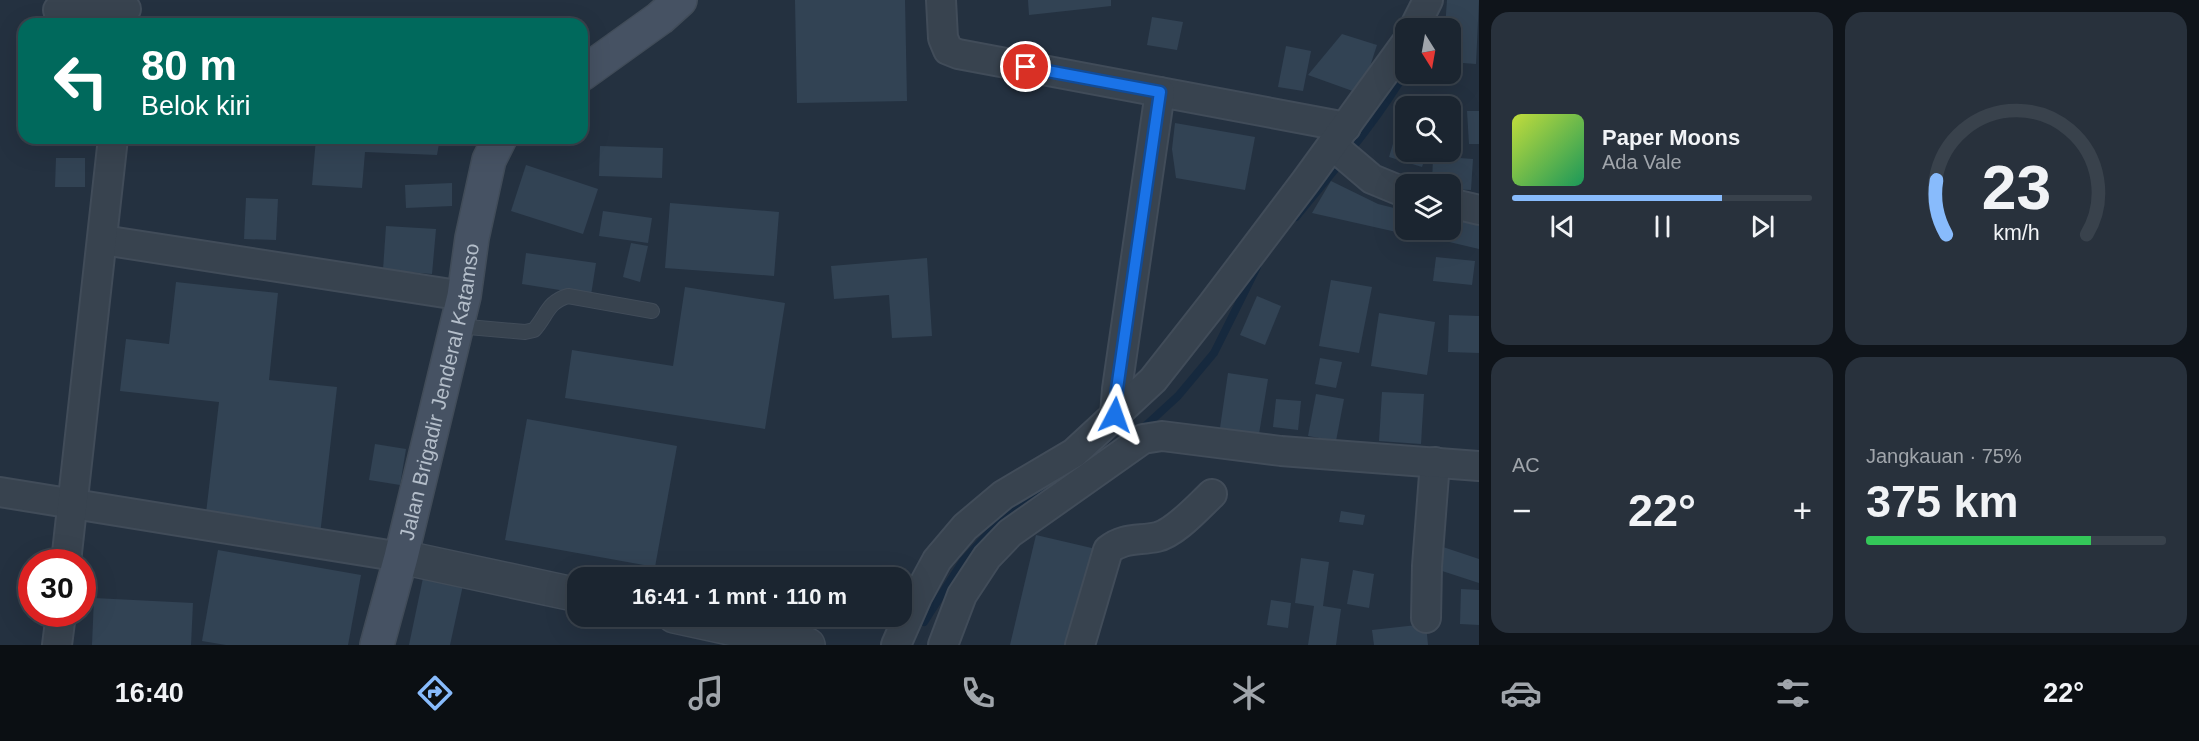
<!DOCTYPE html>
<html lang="id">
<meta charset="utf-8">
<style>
body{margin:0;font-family:Arial,sans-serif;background:#28313c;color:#f1f3f6;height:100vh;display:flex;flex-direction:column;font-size:22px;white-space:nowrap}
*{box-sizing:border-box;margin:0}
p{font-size:20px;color:#a0a5ab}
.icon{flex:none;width:33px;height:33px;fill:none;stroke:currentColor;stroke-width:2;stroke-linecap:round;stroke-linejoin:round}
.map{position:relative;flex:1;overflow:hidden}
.drawer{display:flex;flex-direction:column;gap:12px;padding:12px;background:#0f141a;width:720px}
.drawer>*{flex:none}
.guide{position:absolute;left:18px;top:18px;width:570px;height:126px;border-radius:18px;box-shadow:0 6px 24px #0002,0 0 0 2px #39424c;background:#00695c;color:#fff;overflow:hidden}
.needle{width:39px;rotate:169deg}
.controls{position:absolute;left:1395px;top:18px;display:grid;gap:12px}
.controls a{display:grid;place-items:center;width:66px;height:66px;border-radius:12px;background:#1b2530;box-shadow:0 6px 24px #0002,0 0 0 2px #39424c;font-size:30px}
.speed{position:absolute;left:18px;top:549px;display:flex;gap:12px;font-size:30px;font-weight:700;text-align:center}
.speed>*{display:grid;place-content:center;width:78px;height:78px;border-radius:50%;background:#1b2530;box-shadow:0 6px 24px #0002,0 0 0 2px #39424c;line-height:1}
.speed .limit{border:9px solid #d22;background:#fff;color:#111}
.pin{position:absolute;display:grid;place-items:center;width:51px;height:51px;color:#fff;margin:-26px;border:3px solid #fff;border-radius:50%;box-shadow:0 2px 6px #0007}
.me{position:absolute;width:66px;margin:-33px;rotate:4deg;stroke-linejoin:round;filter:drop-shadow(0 0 4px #0008)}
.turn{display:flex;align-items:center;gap:21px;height:126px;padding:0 24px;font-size:27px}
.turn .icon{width:78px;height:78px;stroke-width:2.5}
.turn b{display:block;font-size:42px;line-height:51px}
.big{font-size:45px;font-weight:700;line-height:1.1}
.drawer .card{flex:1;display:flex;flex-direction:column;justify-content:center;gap:9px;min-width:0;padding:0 21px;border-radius:18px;background:#28313c}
.drawer .dial{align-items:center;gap:0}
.dial svg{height:156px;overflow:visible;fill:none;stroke:#39424c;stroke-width:7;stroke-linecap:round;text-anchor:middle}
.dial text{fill:#f1f3f6;stroke:none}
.song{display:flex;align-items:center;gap:18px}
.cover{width:72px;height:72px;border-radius:9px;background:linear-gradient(135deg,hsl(70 70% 55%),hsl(150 70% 35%))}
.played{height:6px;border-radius:3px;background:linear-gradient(90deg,#88bbfc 70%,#39424c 70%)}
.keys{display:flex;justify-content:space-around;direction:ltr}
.heat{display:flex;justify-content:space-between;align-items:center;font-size:33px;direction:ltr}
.charge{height:9px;border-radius:4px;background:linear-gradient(90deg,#34c759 75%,#39424c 0)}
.drawer .tiles{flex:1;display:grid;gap:12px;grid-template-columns:repeat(2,1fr)}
.trip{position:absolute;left:567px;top:567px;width:345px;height:60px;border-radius:18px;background:#1b2530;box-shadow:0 6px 24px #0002,0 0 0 2px #39424c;font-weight:700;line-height:60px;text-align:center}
.tab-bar{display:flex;height:96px;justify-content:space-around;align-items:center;background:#0b0f13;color:#a0a5ab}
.tab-bar .icon{width:42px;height:42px}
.tab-bar .active{color:#88bbfc}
.tab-bar b{font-size:27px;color:#f1f3f6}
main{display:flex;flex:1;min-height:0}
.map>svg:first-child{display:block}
</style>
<main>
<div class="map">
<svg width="1479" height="645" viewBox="0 0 1479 645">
<rect width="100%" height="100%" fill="#243140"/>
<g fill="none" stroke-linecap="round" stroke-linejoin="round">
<g stroke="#16293e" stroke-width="8">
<path d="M1296 217C1334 170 1376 123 1406 71"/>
<path d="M1141 430 1178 396 1214 353 1257 267"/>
<path d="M924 622 963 561 1010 510 1076 470"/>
</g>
</g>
<g fill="#324354">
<path d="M795 0H905L907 101 797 103Z"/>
<path d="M1028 0H1111V6L1029 15Z"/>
<path d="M1447 0H1479L1476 64 1450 62V28H1445Z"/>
<path d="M1152 17 1183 22 1177 50 1147 45Z"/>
<path d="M1342 34 1377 45 1361 94 1308 75Z"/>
<path d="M1286 46 1311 51 1303 91 1278 87Z"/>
<path d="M1403 111H1406V152H1427L1422 167 1389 157Z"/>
<path d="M1467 111H1479V144H1469Z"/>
<path d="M1175 123 1255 137 1245 190 1176 178 1172 149Z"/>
<path d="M316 138H440L437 155 365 152 362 188 312 185Z"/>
<path d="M600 146 663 148 662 178 599 176Z"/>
<path d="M1433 156 1473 159 1471 190 1450 189V184H1432Z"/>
<path d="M56 158H85V187H55Z"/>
<path d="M526 165 598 189 583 234 511 211Z"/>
<path d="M1331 181 1378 204 1406 211V230H1426L1423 238 1312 213Z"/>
<path d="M452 183V206L406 208 405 185Z"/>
<path d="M246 198 278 199 276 240 244 239Z"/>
<path d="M670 203 779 212 774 276 665 268Z"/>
<path d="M603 211 652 218 648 243 599 236Z"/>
<path d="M1451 216 1479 222V249L1445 241 1448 230H1450Z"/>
<path d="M386 226 436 229 432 274 383 270Z"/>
<path d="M631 243 648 246 640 282 623 277Z"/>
<path d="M526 253 596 263 591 295 522 284Z"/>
<path d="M1436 257 1475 261 1472 285 1433 281Z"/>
<path d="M927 258 932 336 892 338 889 295 834 299 831 266Z"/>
<path d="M1331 280 1372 287 1359 353 1319 346Z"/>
<path d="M176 282 278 293 269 380 337 387 320 535 205 522 219 402 120 391 126 339 169 344Z"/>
<path d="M685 287 785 303 765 429 565 398 572 350 673 366Z"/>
<path d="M1257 296 1281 306 1265 345 1240 335Z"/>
<path d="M1379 313 1435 322 1427 375 1371 366Z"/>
<path d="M1449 315 1479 316V353L1448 352Z"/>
<path d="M1320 358 1342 362 1336 388 1315 384Z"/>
<path d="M1228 373 1268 379 1259 434 1220 428Z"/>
<path d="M1382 392 1424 394 1421 444 1379 441Z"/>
<path d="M1316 394 1344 399 1336 441 1308 436Z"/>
<path d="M1276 399 1301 401 1298 430 1273 427Z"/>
<path d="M527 419 677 446 655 567 505 540Z"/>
<path d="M375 444 406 449 400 485 369 480Z"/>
<path d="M1341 511 1365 515 1363 525 1339 522Z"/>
<path d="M1036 535 1096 549 1074 645H1010Z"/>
<path d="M1443 547 1479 559V583L1436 569Z"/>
<path d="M218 550 361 575 348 645H226L202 641Z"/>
<path d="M1301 558 1329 562 1323 606 1341 609 1336 645H1308L1314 606 1295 603Z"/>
<path d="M1353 570 1374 574 1369 608 1347 604Z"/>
<path d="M423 578 463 585 450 645H409Z"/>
<path d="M1461 589 1479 590V625L1460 624Z"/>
<path d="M94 598 193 603 191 645H92Z"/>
<path d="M1271 600 1291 603 1288 628 1267 625Z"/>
<path d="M1426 624 1428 645H1374L1372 630Z"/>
</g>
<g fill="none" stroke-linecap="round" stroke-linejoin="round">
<g stroke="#414c59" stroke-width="16">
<path id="service" d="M457 326 525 332 534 330C547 316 547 302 568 296L652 311"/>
</g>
<g stroke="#414c59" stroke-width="32">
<g id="minor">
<path d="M941 0 943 38 948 50 958 54 1346 127"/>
<path d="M58 10 126 9"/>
<path d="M1414 28 1428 0"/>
<path d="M1332 145 1372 179 1406 193"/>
<path d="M1450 203 1479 210"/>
<path d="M103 240 464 296"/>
<path d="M1115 415 1117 389 1160 92"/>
<path d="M0 492 401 557"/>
<path d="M66 562 113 138"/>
<path d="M1426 618 1427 566 1435 462"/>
<path d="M57 645 61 614"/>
<path d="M896 645 917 597 937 560 965 527 1003 495 1074 453 1153 380 1212 305 1305 182 1406 43"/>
<path d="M943 645 962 595 987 557 1010 533 1143 439 1162 436 1281 451 1479 466"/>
<path d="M1080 645 1108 550C1124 537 1139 541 1157 537 1175 533 1198 507 1212 494"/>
</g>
</g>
<g stroke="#414c59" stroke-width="36">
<g id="tertiary">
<path d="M401 557 578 595"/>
<path d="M674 616 808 645"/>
</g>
</g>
<g stroke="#414c59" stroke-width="36">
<g id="secondary">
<path d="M582 74 660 18 680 0"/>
<path id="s1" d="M377 645 401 557 464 296 472 238 489 160 500 138"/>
</g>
</g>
<use href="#service" stroke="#38434f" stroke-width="14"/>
<use href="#minor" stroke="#38434f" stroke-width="28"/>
<use href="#tertiary" stroke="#38434f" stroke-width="33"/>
<use href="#secondary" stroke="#465263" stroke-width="33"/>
</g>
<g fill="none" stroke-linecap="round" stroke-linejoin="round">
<g stroke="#114b97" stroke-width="15">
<path id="route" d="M1026 67 1160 92 1117 389 1115 415"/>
</g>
<use href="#route" stroke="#1a73e8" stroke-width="10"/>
</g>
<g text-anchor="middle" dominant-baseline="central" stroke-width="6" stroke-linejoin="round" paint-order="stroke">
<g font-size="21" fill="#b4beca" stroke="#1d2835">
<text stroke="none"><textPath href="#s1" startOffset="261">Jalan Brigadir Jenderal Katamso</textPath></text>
</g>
</g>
</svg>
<div class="controls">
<a><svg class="needle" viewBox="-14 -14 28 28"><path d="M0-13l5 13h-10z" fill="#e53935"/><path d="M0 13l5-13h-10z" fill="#a0a5ab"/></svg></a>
<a><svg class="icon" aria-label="search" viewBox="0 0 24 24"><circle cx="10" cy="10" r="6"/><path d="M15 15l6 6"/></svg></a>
<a><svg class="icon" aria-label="layers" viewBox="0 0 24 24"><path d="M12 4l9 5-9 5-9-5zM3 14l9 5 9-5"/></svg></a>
</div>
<div class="speed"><div class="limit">30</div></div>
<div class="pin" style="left:1026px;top:67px;background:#d93025"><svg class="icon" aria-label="arrive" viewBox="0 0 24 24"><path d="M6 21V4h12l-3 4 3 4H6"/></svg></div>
<svg class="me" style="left:1115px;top:415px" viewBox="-20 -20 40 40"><path d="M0-17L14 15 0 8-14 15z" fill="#1a73e8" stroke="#fff" stroke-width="4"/></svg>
<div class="trip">16:41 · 1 mnt · 110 m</div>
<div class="guide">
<div class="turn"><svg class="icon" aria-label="left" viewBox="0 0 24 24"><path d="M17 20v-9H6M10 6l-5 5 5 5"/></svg><div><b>80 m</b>Belok kiri</div></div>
</div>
</div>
<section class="drawer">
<div class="tiles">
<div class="card">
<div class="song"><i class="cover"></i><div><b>Paper Moons</b><p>Ada Vale</p></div></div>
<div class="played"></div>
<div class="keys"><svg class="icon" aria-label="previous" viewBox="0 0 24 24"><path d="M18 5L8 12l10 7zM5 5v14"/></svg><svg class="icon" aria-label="pause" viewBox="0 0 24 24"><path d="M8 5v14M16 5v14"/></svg><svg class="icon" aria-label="next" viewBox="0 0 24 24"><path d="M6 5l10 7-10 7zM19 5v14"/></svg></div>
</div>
<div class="card dial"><svg viewBox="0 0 100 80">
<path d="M14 69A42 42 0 1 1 86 69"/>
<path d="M14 69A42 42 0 0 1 9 41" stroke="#88bbfc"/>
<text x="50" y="56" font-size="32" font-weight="700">23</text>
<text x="50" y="72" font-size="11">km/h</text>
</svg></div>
<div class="card"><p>AC</p>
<div class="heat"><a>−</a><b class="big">22°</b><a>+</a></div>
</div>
<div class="card"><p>Jangkauan · 75%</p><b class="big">375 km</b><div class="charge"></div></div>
</div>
</section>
</main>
<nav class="tab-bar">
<b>16:40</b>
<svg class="icon active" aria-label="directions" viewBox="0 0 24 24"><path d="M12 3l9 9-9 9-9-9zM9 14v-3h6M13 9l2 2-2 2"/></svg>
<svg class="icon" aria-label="music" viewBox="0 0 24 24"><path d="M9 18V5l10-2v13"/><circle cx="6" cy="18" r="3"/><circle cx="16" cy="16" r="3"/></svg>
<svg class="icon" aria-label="phone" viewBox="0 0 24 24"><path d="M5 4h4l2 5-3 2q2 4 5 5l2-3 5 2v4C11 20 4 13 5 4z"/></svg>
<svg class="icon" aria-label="climate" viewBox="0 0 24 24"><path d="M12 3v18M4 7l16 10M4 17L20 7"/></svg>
<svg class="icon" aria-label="car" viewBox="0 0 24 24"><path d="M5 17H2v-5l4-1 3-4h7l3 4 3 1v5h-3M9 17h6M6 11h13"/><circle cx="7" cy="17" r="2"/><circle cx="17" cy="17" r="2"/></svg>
<svg class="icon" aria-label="filters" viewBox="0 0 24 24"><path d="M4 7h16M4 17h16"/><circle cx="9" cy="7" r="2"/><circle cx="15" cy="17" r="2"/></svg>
<b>22°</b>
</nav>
